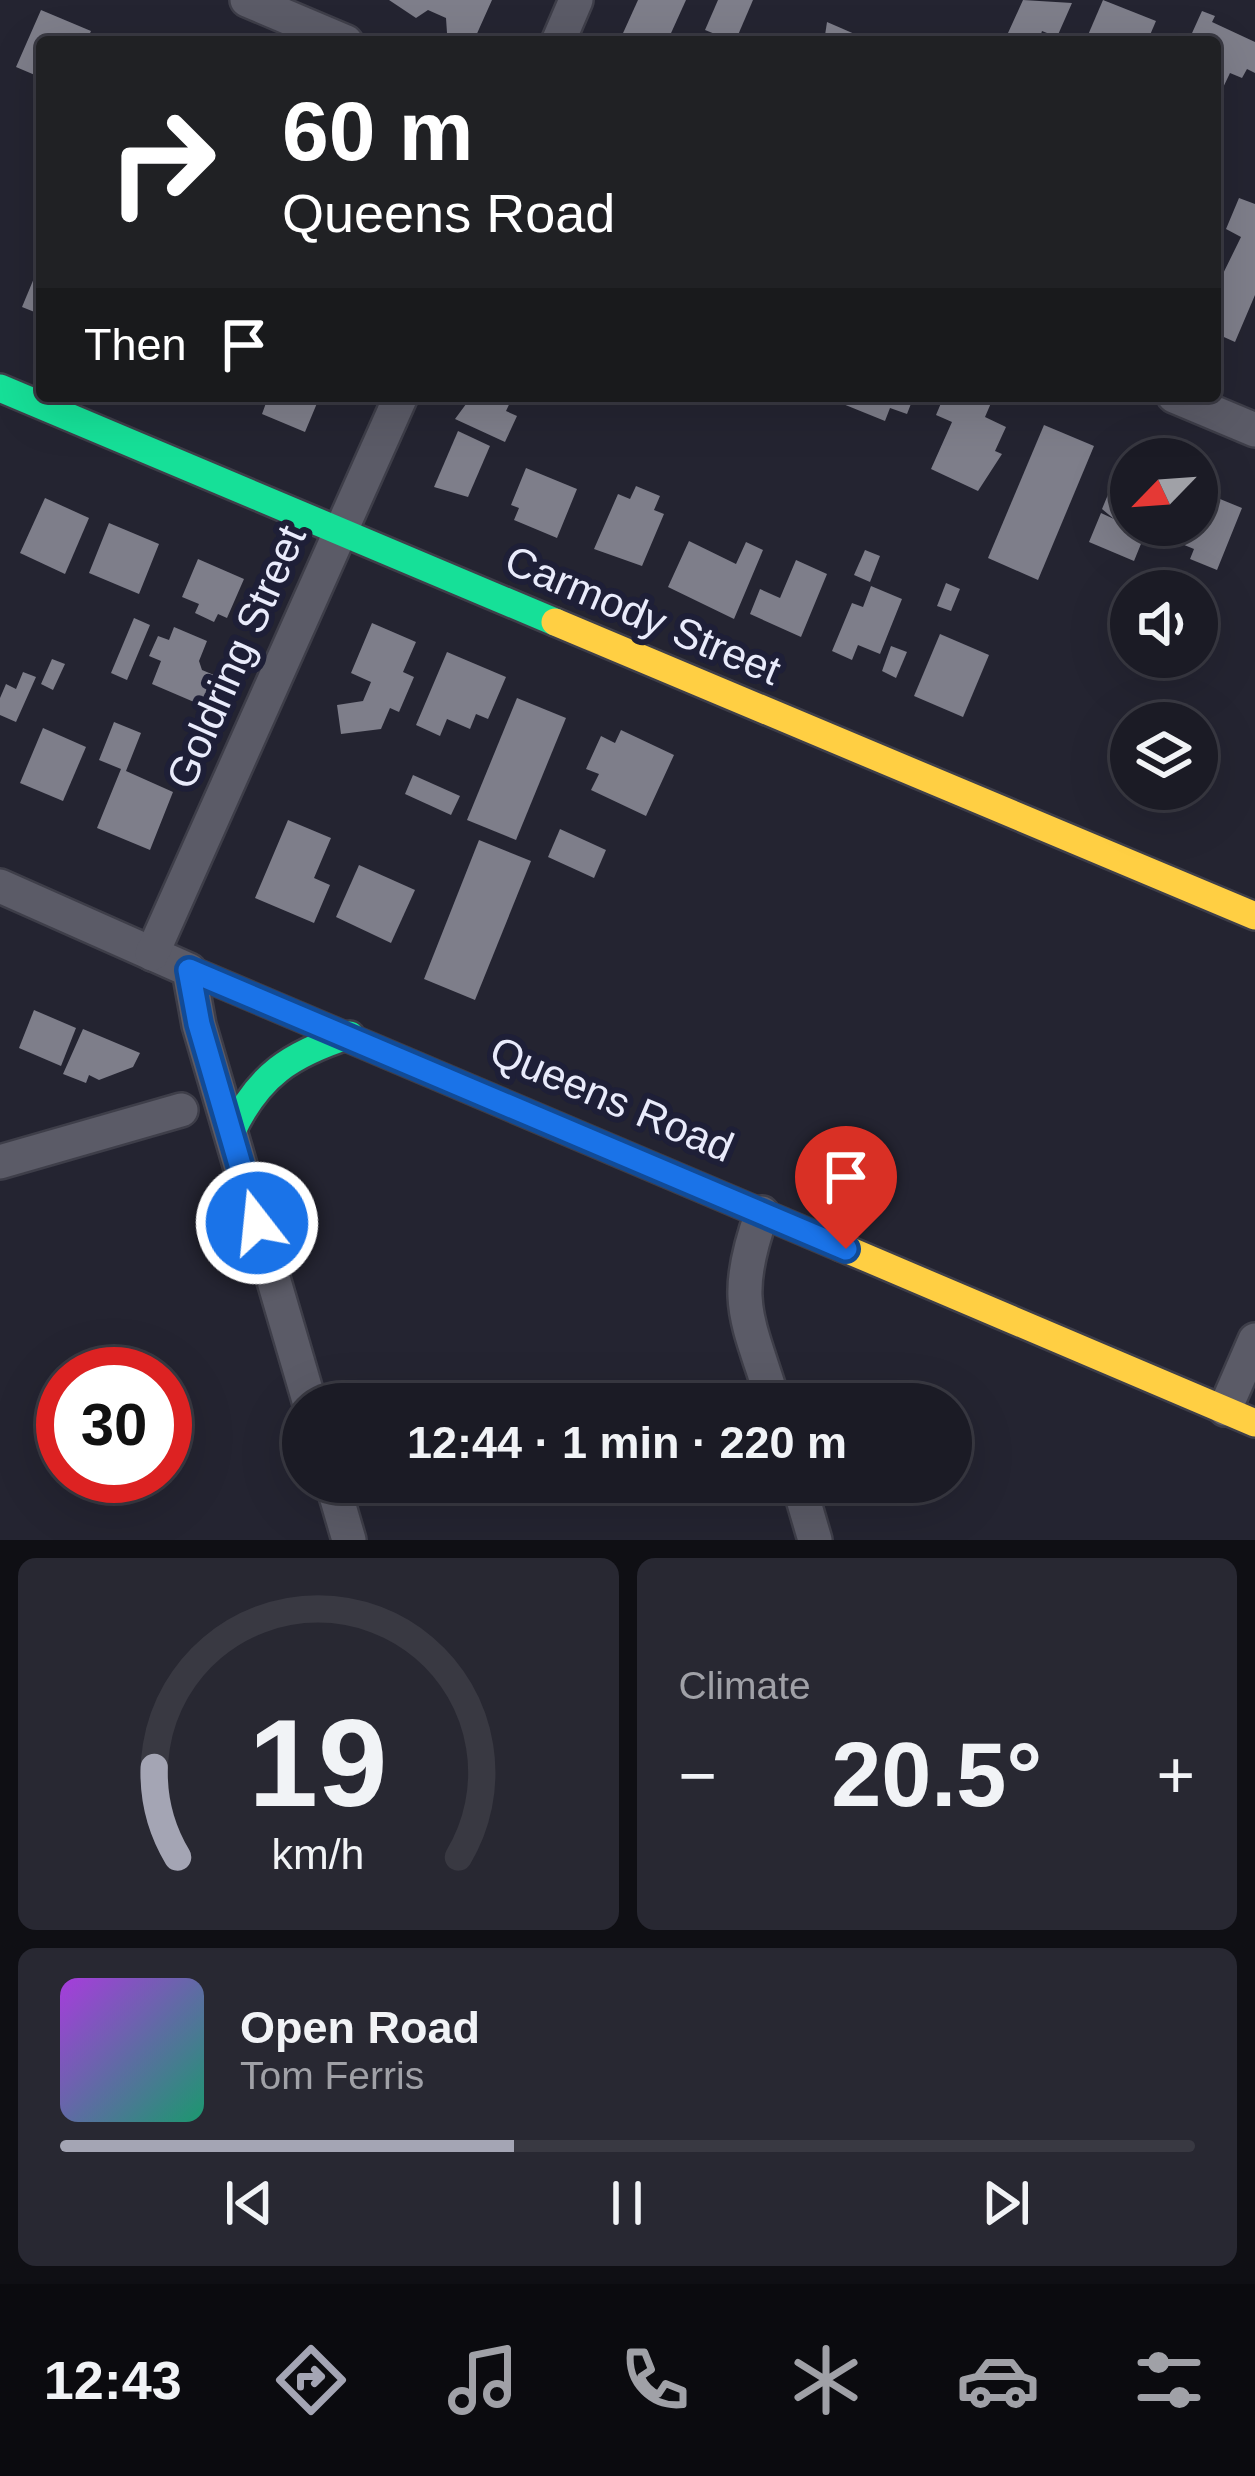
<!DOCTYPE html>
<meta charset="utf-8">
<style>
body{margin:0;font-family:Arial,sans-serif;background:#282832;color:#f1f3f6;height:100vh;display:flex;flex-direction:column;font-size:45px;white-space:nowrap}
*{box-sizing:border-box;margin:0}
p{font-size:39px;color:#a0a1a7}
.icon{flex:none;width:66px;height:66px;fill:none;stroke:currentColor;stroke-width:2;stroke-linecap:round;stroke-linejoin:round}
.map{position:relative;height:1540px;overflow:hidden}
.side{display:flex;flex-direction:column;gap:18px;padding:18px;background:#0f0f14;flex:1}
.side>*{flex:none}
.top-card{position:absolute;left:36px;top:36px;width:1185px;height:366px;border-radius:12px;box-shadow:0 12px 48px #0002,0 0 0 3px #393942;background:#202124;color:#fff;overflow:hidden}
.needle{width:78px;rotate:245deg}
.fabs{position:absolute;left:1110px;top:438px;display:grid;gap:24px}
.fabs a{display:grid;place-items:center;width:108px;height:108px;border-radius:50%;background:#1b1b25;box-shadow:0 12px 48px #0002,0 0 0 3px #393942;font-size:60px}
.speed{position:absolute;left:36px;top:1347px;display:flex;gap:24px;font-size:60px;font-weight:700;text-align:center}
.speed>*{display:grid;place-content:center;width:156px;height:156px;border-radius:50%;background:#1b1b25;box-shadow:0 12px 48px #0002,0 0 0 3px #393942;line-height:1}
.speed .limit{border:18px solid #d22;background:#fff;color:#111}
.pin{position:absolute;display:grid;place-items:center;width:102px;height:102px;color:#fff;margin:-123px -51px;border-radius:50% 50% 50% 0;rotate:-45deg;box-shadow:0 0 12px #0007}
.pin .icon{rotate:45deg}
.me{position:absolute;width:132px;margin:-66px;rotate:344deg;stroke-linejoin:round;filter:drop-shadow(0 0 9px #0008)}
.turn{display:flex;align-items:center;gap:42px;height:252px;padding:0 48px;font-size:54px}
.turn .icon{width:156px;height:156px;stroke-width:2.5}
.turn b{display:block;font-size:84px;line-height:102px}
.then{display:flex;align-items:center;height:114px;padding:0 48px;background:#0003;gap:24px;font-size:45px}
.big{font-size:90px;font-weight:600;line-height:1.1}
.side .card{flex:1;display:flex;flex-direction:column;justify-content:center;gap:18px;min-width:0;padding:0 42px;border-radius:18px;background:#282832}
.side .dial{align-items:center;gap:0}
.dial svg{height:312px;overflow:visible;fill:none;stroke:#393942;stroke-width:7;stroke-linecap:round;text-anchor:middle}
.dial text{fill:#f1f3f6;stroke:none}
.song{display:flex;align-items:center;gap:36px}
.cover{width:144px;height:144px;border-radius:18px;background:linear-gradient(135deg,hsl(280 70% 55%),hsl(160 70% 35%))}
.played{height:12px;border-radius:6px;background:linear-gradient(90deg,#a4a5b4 40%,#393942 40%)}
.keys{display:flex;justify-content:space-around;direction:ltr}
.heat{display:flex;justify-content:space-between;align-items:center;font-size:66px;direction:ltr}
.side .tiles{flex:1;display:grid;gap:18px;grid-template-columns:1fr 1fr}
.card:last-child{grid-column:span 2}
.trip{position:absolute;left:282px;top:1383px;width:690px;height:120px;border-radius:60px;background:#1b1b25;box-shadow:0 12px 48px #0002,0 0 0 3px #393942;font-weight:600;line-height:120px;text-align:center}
.tabs{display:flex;height:192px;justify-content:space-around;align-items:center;background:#0b0b0f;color:#a0a1a7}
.tabs .icon{width:84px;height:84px}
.tabs .current{color:#a4a5b4}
.tabs b{font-size:54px;color:#f1f3f6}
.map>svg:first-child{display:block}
</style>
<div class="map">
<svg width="1255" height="1540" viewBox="0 0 1255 1540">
<rect width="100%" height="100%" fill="#242431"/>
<g fill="#7e7e8a">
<path d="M389 0H492L475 38 469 36 466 41 447 33 446 18 428 10 416 18Z"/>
<path d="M638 0H686L667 42H619Z"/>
<path d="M718 0H753L735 42 705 30Z"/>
<path d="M1023 0 1072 3 1057 37 1042 31 1040 37 1029 33 1025 41 1008 33Z"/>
<path d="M1103 0 1156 21 1147 42H1085Z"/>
<path d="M41 10 91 31 86 42H42V78L16 67Z"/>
<path d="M1202 11 1215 16 1212 22 1255 42V73L1247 69 1242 78 1230 73 1219 96 1215 94V42H1188Z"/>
<path d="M827 22 857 35 854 42H824Z"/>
<path d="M1239 198 1255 204V295L1235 342 1215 333V290L1241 237 1226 229Z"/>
<path d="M42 259V315L22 307Z"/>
<path d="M248 396H320L305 432 262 414 266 403Z"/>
<path d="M472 396H513L506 411 517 416 505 442 455 419Z"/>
<path d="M846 396H914L907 414 890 408 885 421 843 404Z"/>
<path d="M944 396H977L991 403 985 417 1006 427 995 451 1002 454 978 491 931 469 952 422 936 415Z"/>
<path d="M1044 425 1094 446 1038 580 988 558Z"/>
<path d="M458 431 490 446 468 497 434 487Z"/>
<path d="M1122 461 1131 464V520L1126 518 1123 525 1145 534 1134 561 1089 542 1101 513 1114 519 1102 509Z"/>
<path d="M526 468 577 489 557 538 514 520 519 508 511 505Z"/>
<path d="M636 486 660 496 654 510 664 514 642 566 594 549 618 494 630 499Z"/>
<path d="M45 498 89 518 65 574 20 553Z"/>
<path d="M1197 499 1217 507 1220 499 1242 508 1217 570 1190 559 1194 549 1172 540 1179 525H1197Z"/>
<path d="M109 523 159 544 139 594 89 573Z"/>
<path d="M689 541 736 564 746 542 763 550 734 619 668 587Z"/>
<path d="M865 550 880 556 870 582 854 575Z"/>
<path d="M198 559 244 579 227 618 218 614 214 622 195 613 199 604 182 597Z"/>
<path d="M796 560 827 574 801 637 750 614 760 589 780 598Z"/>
<path d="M946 583 960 589 951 611 937 606Z"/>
<path d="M871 586 902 599 880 654 858 645 852 660 832 651 852 603 863 607Z"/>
<path d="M134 618 150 625 127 680 111 673Z"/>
<path d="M372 623 416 642 403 672 414 677 399 712 390 708 381 729 341 734 337 705 363 701 371 682 351 673Z"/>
<path d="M174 627 207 641 199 661 202 670 214 675 201 705 152 684 161 661 149 656 158 636 169 640Z"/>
<path d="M940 634 989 655 963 717 914 696Z"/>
<path d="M891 646 907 652 896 678 882 671Z"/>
<path d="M447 652 506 677 488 719 476 714 470 729 447 719 440 736 416 725Z"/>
<path d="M52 659 65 664 53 690 41 684Z"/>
<path d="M23 672 36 677 16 722 0 715V698L6 684 16 689Z"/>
<path d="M517 698 566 718 516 840 467 820Z"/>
<path d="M114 722 141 733 126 771 173 792 150 850 97 828 121 769 99 760Z"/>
<path d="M43 728 86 747 63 801 20 783Z"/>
<path d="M621 730 674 755 646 816 591 790 599 774 586 769 601 736 615 743Z"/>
<path d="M413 775 460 796 451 815 405 794Z"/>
<path d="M288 820 331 838 314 878 330 885 314 923 255 898Z"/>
<path d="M560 829 606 850 594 878 548 857Z"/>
<path d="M479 840 531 861 475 1000 424 979Z"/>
<path d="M359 865 415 890 391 943 336 917Z"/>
<path d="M34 1010 76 1028 61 1066 19 1048Z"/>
<path d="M83 1029 140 1053 133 1067 99 1080 89 1075 86 1083 63 1074Z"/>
</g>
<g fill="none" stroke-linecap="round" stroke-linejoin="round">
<g stroke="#3e3e49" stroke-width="38">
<g id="street">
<path d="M247 0 346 42"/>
<path d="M558 42 576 0"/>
<path d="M1174 396 1255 430"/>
<path d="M0 886 189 970 199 1025 310 1404"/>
<path d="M152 954 401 396"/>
<path d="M0 1162 181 1110"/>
<path d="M762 1213C730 1302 748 1318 774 1404"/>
<path d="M1225 1409 1255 1340"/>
<path d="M332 1482 349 1540"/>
<path d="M798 1482 815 1540"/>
</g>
</g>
<g stroke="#3e3e49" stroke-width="32">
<g id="fast">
<path d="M0 388 555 622"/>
<path d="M231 1133C258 1075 291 1054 350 1035"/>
</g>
</g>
<g stroke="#3e3e49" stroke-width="32">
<g id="slow">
<path d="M555 622 1255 916"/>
<path d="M841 1247 1255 1423"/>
</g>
</g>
<g stroke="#3e3e49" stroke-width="32">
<path id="jam" d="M189 970 841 1247"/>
</g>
<use href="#street" stroke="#5b5b67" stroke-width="33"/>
<use href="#fast" stroke="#16e098" stroke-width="27"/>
<use href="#slow" stroke="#ffcf43" stroke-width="27"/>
<use href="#jam" stroke="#f24e42" stroke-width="27"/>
</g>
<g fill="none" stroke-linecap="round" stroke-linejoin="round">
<g stroke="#114b97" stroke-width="30">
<path id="route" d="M257 1223 199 1024 189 970 846 1249"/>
</g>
<use href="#route" stroke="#1a73e8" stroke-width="21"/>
</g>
<g text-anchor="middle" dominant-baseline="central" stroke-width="12" stroke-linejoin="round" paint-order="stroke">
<g font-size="42" fill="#e9ebfb" stroke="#1e1f37">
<text transform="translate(643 615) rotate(23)">Carmody Street</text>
<text transform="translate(236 657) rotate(-66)">Goldring Street</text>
<text transform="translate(612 1099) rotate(23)">Queens Road</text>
</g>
</g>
</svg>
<div class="fabs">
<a><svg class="needle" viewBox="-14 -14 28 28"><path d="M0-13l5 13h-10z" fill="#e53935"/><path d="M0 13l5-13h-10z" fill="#a0a1a7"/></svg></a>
<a><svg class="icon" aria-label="sound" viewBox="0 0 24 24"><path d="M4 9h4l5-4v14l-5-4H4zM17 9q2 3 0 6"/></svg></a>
<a><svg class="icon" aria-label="layers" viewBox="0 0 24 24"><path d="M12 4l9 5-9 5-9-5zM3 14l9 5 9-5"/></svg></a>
</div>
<div class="speed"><div class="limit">30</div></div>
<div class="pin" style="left:846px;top:1249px;background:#d93025"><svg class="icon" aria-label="arrive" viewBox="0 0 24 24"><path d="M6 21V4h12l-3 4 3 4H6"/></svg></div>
<svg class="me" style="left:257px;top:1223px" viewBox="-20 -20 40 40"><circle r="17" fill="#1a73e8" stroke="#fff" stroke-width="3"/><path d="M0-11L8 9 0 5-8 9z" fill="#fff"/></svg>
<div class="trip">12:44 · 1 min · 220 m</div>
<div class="top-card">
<div class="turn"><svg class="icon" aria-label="right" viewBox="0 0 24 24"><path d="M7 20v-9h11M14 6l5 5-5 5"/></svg><div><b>60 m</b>Queens Road</div></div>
<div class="then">Then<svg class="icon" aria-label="arrive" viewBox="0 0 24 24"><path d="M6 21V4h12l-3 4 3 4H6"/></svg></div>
</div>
</div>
<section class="side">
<div class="tiles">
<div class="card dial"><svg viewBox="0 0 100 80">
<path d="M14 69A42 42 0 1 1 86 69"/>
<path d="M14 69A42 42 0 0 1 8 46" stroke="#a4a5b4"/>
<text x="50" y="56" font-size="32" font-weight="700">19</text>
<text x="50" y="72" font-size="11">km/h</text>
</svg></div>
<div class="card"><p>Climate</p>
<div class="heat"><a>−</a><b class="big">20.5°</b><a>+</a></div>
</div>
<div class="card">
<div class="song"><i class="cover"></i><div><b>Open Road</b><p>Tom Ferris</p></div></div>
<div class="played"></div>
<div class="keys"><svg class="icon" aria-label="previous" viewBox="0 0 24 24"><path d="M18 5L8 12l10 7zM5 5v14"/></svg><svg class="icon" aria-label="pause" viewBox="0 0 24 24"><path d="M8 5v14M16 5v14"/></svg><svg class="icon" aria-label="next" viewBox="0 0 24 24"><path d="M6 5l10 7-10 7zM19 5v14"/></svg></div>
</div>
</div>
</section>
<nav class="tabs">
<b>12:43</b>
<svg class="icon current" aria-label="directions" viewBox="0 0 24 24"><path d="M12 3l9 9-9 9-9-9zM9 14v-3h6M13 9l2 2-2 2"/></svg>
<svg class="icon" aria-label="music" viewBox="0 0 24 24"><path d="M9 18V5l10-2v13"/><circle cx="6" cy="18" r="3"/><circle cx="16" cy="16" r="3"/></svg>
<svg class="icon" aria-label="phone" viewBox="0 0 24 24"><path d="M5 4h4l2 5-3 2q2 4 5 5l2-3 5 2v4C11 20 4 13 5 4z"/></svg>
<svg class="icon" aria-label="climate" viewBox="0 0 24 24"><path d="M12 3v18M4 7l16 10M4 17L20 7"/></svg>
<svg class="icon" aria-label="car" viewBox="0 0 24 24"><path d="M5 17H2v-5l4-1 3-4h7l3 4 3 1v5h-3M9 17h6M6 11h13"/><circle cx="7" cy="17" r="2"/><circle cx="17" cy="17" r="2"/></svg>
<svg class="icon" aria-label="filters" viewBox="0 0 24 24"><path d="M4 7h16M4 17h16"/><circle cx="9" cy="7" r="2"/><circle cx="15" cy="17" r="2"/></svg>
</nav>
